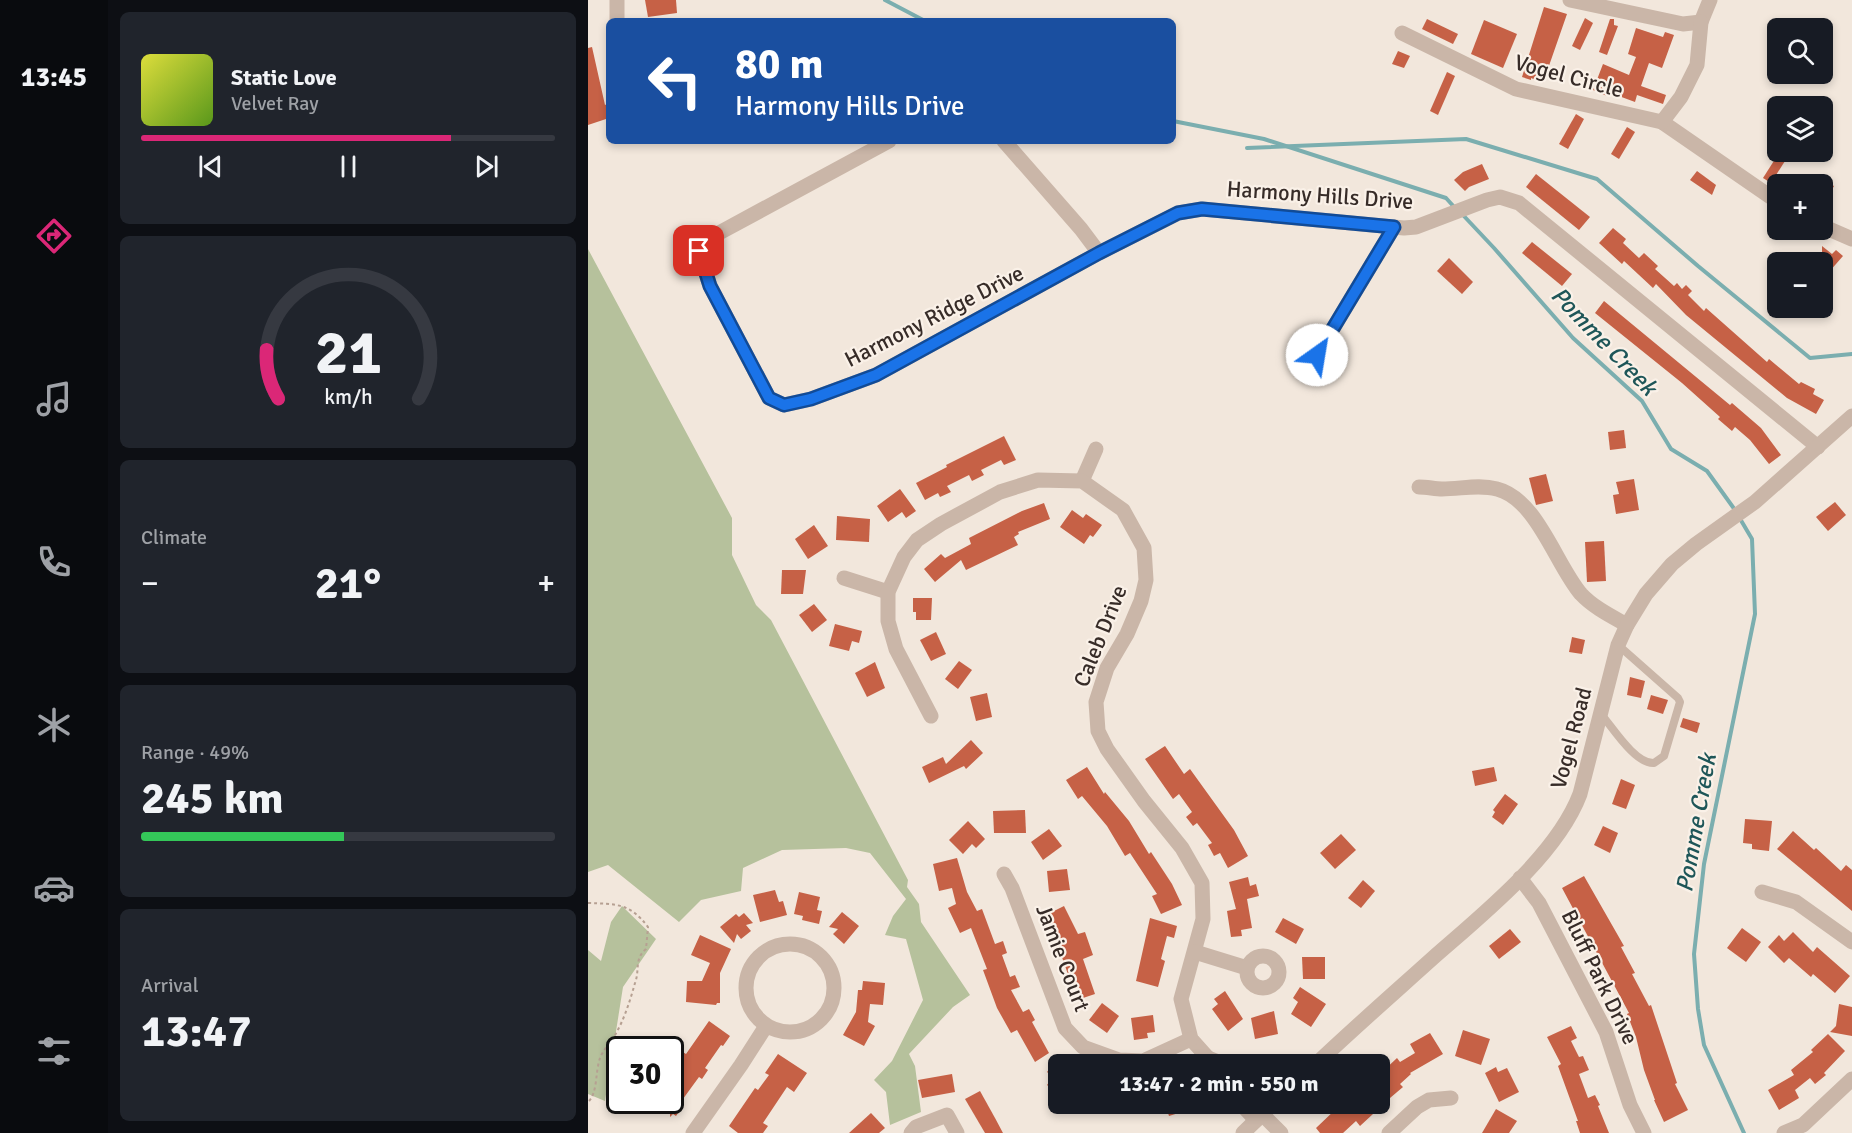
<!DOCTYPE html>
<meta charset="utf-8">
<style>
body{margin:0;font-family:Signika,sans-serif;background:#20242c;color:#f1f3f6;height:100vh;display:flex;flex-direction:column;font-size:22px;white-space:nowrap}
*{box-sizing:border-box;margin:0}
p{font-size:20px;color:#9ea1a6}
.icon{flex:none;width:33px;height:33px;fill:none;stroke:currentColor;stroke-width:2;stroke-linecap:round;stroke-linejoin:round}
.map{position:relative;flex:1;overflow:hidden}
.panel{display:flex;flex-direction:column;gap:12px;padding:12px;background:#0d0f14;width:480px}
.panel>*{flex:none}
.guide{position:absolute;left:18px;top:18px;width:570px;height:126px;border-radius:9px;box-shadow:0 3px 9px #0003;background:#1a4fa0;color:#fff;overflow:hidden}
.controls{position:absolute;left:1179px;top:18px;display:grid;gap:12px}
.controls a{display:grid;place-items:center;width:66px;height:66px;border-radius:9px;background:#171b24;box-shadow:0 3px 9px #0003;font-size:30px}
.speed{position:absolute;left:18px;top:1036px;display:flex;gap:12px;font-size:30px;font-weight:700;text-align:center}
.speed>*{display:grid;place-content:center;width:78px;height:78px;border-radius:50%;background:#171b24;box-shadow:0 3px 9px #0003;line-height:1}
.speed .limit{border:3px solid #111;border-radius:9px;background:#fff;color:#111}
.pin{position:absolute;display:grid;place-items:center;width:51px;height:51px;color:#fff;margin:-26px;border-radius:12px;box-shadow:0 3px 9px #0006}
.me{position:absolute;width:66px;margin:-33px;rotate:32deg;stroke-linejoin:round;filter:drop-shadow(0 0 4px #0008)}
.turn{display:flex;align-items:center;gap:21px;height:126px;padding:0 30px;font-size:27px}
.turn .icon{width:78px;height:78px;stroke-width:2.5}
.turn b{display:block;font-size:42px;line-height:51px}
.big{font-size:45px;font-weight:700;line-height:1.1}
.panel .widget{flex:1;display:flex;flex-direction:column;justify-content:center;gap:9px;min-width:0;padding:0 21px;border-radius:9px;background:#20242c}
.panel .dial{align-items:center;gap:0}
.dial svg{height:156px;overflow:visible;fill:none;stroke:#363941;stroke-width:7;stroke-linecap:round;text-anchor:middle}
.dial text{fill:#f1f3f6;stroke:none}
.song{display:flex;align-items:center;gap:18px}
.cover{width:72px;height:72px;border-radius:9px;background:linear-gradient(135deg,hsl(60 70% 55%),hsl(90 70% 35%))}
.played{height:6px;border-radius:3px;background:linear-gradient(90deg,#db2777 75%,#363941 75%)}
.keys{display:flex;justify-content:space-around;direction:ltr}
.heat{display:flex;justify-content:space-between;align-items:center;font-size:33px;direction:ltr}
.charge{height:9px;border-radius:4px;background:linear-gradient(90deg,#34c759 49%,#363941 0)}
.trip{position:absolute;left:460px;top:1054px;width:342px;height:60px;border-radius:9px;background:#171b24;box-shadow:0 3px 9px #0003;font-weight:700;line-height:60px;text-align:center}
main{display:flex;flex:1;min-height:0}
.tab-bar{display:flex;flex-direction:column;width:108px;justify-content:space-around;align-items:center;background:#090b0e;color:#9ea1a6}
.tab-bar .icon{width:42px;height:42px}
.tab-bar .current{color:#db2777}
.tab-bar b{font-size:27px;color:#f1f3f6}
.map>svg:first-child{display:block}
</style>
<main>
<nav class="tab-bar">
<b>13:45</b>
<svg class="icon current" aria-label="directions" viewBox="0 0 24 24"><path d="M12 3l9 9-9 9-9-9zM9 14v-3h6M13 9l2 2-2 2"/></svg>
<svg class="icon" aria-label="music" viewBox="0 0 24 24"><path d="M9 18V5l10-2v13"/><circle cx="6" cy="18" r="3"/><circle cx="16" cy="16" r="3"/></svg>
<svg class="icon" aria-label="phone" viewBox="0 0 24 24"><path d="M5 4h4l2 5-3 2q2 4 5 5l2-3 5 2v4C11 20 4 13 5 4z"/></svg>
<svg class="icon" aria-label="climate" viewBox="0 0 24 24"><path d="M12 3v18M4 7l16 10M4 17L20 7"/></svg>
<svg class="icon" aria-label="car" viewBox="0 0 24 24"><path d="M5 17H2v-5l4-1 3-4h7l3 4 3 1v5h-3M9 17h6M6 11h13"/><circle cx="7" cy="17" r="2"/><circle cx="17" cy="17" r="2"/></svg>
<svg class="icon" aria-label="filters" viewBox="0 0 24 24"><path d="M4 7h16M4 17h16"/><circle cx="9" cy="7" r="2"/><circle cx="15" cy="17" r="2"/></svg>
</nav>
<section class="panel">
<div class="widget">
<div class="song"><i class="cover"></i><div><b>Static Love</b><p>Velvet Ray</p></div></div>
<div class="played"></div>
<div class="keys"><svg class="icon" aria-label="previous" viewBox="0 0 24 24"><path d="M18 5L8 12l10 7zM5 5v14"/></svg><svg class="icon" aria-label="pause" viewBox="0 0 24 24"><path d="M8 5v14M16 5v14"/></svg><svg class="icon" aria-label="next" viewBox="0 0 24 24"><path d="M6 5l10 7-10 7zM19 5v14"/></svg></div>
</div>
<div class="widget dial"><svg viewBox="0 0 100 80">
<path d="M14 69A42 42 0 1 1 86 69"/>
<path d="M14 69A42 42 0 0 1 8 44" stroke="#db2777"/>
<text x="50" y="56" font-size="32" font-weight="700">21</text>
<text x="50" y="72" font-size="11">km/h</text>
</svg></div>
<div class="widget"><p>Climate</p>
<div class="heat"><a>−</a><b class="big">21°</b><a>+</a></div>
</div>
<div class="widget"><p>Range · 49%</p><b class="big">245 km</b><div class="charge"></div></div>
<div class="widget"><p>Arrival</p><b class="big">13:47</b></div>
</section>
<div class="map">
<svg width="1264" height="1133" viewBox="0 0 1264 1133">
<rect width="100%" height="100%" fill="#f2e7dc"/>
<g fill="#b6c19c">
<path d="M0 249 144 518V555L168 605 183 620 320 880 319 887 331 904 333 922 382 995 365 1007 321 1054 327 1066 333 1112 302 1125 298 1092 286 1080 304 1061 335 1000 318 939 297 935 305 916 318 899 282 853 258 848 194 850 155 868 153 891 113 900 91 922 20 865 0 872Z"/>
<path d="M34 906 68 939 35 987 17 1101 0 1094V950L13 961 23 922Z"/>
</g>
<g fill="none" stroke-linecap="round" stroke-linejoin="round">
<g stroke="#7baeaf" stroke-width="4">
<path d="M297 0 337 21"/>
<path d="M585 121 676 139 858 198 868 209"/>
<path d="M659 148 878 139 1009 179 1110 266 1222 358 1264 354"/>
<path d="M874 214 906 248 985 338 1054 401 1083 449 1119 471 1147 510"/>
<path d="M1151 517 1164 539 1167 614 1116 864 1106 954 1110 1009 1116 1045 1156 1133"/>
</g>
</g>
<g fill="#c66146">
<path d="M57 0H88L89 13 60 17Z"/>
<path d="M956 7 979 14 955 83 943 78V80L934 77Z"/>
<path d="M997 18 1005 23 992 50 984 46Z"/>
<path d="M839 19 870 34 865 44 834 29Z"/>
<path d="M1022 19H1026V25L1030 26 1019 55 1011 52Z"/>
<path d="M896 20 929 34 915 68 883 54Z"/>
<path d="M1048 28 1075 37 1077 32 1086 35 1074 68 1061 63 1053 86 1078 95 1075 104 1049 95 1047 102 1020 92 1019 96 1005 90 1015 64 1041 75 1048 57 1040 54Z"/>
<path d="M4 47 17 105 19 104 21 110V118L0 125V48Z"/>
<path d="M810 51 822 56 816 68 804 64Z"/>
<path d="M859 72 867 76 850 115 842 111Z"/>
<path d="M988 114 996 119 980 149 971 144Z"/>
<path d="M1039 127 1047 132 1031 159 1023 154Z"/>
<path d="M1189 156 1197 161 1183 183 1175 178Z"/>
<path d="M894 164 901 179 881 187 877 191 866 180 875 172Z"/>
<path d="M1109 171 1128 185 1124 195 1102 180Z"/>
<path d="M948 174 1002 217 991 230 938 187Z"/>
<path d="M1234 180 1246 186 1234 208Z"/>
<path d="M1025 228 1038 239 1035 243 1051 258 1056 253 1070 266 1067 269 1086 286 1089 283 1094 289 1098 285 1104 291 1100 295 1116 311 1118 308 1179 362 1181 359 1211 384 1213 382 1227 389 1225 394 1236 400 1228 414 1199 398 1098 315 1068 284 1065 288 1036 261 1034 264 1011 243Z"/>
<path d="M944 242 984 274 974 286 934 253Z"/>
<path d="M1234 246 1244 254 1248 250 1255 256 1234 280Z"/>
<path d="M861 258 885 282 874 294 849 271Z"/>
<path d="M1016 301 1142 405 1144 403 1173 428 1193 455 1181 464 1162 440 1147 427 1144 431 1130 419 1132 417 1094 383 1007 313Z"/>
<path d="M1036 430 1038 448 1022 450 1020 432Z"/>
<path d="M416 436 428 460 416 465 413 460 393 470 396 475 384 481 381 475 359 486 363 492 352 497 350 493 337 500 328 483 359 467 358 465Z"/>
<path d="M958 474 965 501 948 505 941 478Z"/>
<path d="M1046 479 1051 510 1028 514 1025 495 1031 494 1028 482Z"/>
<path d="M312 489 328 511 318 518 314 512 300 522 289 506Z"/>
<path d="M1247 502 1258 515 1240 531 1228 517Z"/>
<path d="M456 503 462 519 430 532 431 534 426 537 430 545 378 570 373 560 347 582 336 569 353 554 357 558 383 544 381 538 434 511Z"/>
<path d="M484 510 495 518 498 514 514 525 505 537 502 535 496 544 472 527Z"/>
<path d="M249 516 282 519 281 542 248 540Z"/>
<path d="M226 525 240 546 220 559 207 539Z"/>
<path d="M1016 541 1018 581 999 582 997 542Z"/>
<path d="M194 570H218L215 594H193Z"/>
<path d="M325 598H344L343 620H328V612H325Z"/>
<path d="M226 604 239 620 224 632 211 615Z"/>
<path d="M247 624 274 631 271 643 264 641 261 651 241 646Z"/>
<path d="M348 632 358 654 343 661 332 640Z"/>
<path d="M984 637 997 640 994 654 981 652Z"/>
<path d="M371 661 384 670 370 689 357 679Z"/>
<path d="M287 662 297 688 279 697 267 673Z"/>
<path d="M1042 677 1057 681 1053 698 1039 695Z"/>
<path d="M399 693 404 717 388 721 382 697Z"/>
<path d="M1063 695 1080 700 1075 714 1059 709Z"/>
<path d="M1095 718 1112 723 1109 733 1092 727Z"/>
<path d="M383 740 395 753 378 769 376 766 341 783 334 767 355 757 358 764Z"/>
<path d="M577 746 596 774 602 769 646 830 660 856 640 868 632 853 626 856 620 845 624 843 609 823 605 826 598 817 604 812 591 794 585 799 557 759Z"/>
<path d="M499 767 516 794 517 792 541 821 561 854 563 852 584 884 594 905 573 914 564 896 569 894 542 853 537 856 519 826 494 796 490 799 478 780Z"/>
<path d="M906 767 909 781 887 786 884 771Z"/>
<path d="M1033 779 1047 785 1038 809 1024 804Z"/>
<path d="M917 794 930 804 915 825 904 817 907 812 905 810Z"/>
<path d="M437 810 438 833H406L405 811Z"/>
<path d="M1157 819 1184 821 1181 851 1164 849V844L1155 843Z"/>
<path d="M380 821 397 839 388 848 384 844 375 854 361 840Z"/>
<path d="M1015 826 1030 833 1022 853 1006 845Z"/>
<path d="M461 829 474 846 455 860 443 842Z"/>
<path d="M1205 831 1226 850 1228 848 1253 871 1258 865 1264 870V911L1189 849Z"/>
<path d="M753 834 768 850 747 869 732 853Z"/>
<path d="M369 858 379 892 389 911 394 909 407 944 415 941 419 953 414 955 422 977 427 975 432 987 423 990 435 1012 441 1009 447 1020 444 1022 461 1053 447 1062 429 1030 423 1033 409 1008 395 970 399 969 383 928 372 933 360 908 368 904 364 888 351 891 345 864Z"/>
<path d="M479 869 482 890 461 892 459 871Z"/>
<path d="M996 876 1036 946 1033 947 1047 973 1044 974 1061 1006 1063 1005 1089 1083 1087 1084 1100 1110 1076 1122 1066 1100H1067L1056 1070 1048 1037 1039 1014 1041 1013 974 888Z"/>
<path d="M660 877 662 886 668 884 671 896 659 899 664 928 653 930 654 936 643 937 639 911 648 909 641 882Z"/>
<path d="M775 880 787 891 773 908 760 898Z"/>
<path d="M187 890 191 902 195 901 199 915 172 922 165 895Z"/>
<path d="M211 892 232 897 229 910 234 911 231 924 214 920 215 916 206 914Z"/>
<path d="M476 906 490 934 497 932 505 955 495 959 507 994 489 1000 469 943 471 942 458 915Z"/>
<path d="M254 912 271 926 256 944 245 934 250 929 241 927Z"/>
<path d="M156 913 165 923 158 925 163 931 153 939 149 934 146 943 132 927 148 914 151 917Z"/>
<path d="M562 918 589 926 586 938 579 936 573 959 577 961 570 987 548 981Z"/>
<path d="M695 918 716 929 708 944 687 932Z"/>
<path d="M1154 928 1173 942 1158 962 1139 948Z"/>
<path d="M922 929 933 942 911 959 901 946Z"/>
<path d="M1205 932 1225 952 1229 947 1262 976 1247 993 1225 974 1223 977 1201 958 1196 963 1180 947 1191 935 1196 941Z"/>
<path d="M112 935 143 949 132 973V1003H129L128 1005 98 1002 99 981H114L122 963 103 955Z"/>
<path d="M714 957H737V979H715Z"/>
<path d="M275 981 297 983 295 1005 282 1004 280 1022 287 1026 276 1046 255 1035 268 1012 270 990H274Z"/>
<path d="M712 987 738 1004 723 1027 703 1014 710 1002 705 998Z"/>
<path d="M637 991 655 1019 640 1031 624 1009 630 1004 626 999Z"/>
<path d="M514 1003 531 1016 519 1033 501 1020Z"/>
<path d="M1251 1004 1264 1007V1036L1242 1032 1248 1026Z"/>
<path d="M686 1011 690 1034 667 1039 663 1018Z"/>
<path d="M565 1015 567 1032 559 1033 560 1038 546 1040 543 1018Z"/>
<path d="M121 1021 142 1036 135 1046 133 1045 117 1068 120 1070 114 1079 111 1077 92 1103 95 1106 88 1116 85 1114 82 1117V1112L68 1101H82V1060L90 1049 98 1054Z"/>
<path d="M983 1026 989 1038 983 1041 991 1057 995 1056 1001 1070 991 1074 1000 1098 1007 1095 1012 1105 1010 1106 1021 1133H992L988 1121H990L970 1066 973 1064 959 1037Z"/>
<path d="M875 1030 902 1039 893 1065 867 1056Z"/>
<path d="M842 1033 855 1054 822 1073 823 1074 812 1084 815 1087 802 1098 800 1096 792 1104V1074L809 1058 812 1062 827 1053 822 1044Z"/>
<path d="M1240 1034 1257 1051 1236 1073 1238 1075 1227 1084 1222 1078 1207 1090 1211 1098 1191 1110 1180 1090 1206 1075 1203 1070 1225 1052 1223 1050Z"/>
<path d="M190 1054 219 1073 206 1092 199 1087 175 1123 180 1126 175 1133H150L141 1126 167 1088 170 1090 181 1075 177 1073Z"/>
<path d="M471 1057V1095L459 1085 465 1077 459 1072Z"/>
<path d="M908 1067 910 1072 919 1068 931 1092 911 1102 897 1073Z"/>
<path d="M364 1074 367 1092 334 1098 330 1080Z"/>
<path d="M392 1091 407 1118 415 1133H397L377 1099Z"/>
<path d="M577 1104H612L613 1106 581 1116Z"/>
<path d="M760 1104H792L783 1112 785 1114 772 1126 768 1121 755 1133H732L728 1128 748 1109 751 1113Z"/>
<path d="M908 1109 929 1121 921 1133H894Z"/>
<path d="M283 1113 297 1128 291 1133H261Z"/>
</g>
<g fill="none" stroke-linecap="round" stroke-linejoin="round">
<path stroke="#b6a092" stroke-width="2" stroke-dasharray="3 3" stroke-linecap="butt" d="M0 903C28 904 42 903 60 927L58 949C46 959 52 970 47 983 42 1001 36 1020 27 1035 22 1043 15 1050 12 1058 7 1072 10 1093 0 1102"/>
<path stroke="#cab6a8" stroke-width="8" d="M1013 714C1025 728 1047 764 1066 763L1076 756 1092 702 1090 698 1030 645"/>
<g stroke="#cab6a8" stroke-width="15">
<path d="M29 0V21"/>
<path d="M982 0 1095 24 1113 22 1122 0"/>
<path d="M814 33 928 89 1074 122 1190 202"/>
<path d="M1074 122 1093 97 1109 65 1113 22"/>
<path d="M301 141 118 240 111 251 122 286 181 398 196 405 223 399 288 375 511 253"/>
<path d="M416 141 493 229 511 253 590 213 614 209 816 228 828 227 899 200 912 197 931 203 1230 447"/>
<path d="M1234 226 1264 239"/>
<path d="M729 355 806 227"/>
<path d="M494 481 508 449"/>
<path d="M831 487C839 487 847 489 854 489 873 489 891 484 909 489 949 499 968 565 993 594 1005 607 1023 616 1039 625"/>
<path d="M256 578 300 592"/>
<path d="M343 716 308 649 300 621V592L316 557 329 540 353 524 412 492 450 480 494 481 535 510 556 548 558 580 553 601 539 634 519 668 508 702 510 731 519 749 556 801 594 848 614 883 615 919 593 999 603 1039 620 1058 622 1065"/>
<path d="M416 874 424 888 477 1028 495 1047 531 1060 555 1061 603 1039"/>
<path d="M932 878 951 903 1018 1032 1042 1105 1056 1133"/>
<path d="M1174 892 1208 902 1264 942"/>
<circle cx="202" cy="988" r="44"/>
<path d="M607 952 659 968"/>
<circle cx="675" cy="972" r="16"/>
<path d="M620 1058 638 1065"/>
<path d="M653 1104 668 1120"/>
<path d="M674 1114 693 1133"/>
<path d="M105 1133 153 1065 178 1026"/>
<path d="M323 1133 328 1127 359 1115 369 1133"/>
<path d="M801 1133 829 1107 841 1100 863 1098"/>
<path d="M1196 1133 1215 1125 1264 1079"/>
</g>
<g stroke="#cab6a8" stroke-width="15">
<path d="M727 1065C766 1028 806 993 846 957 895 914 969 855 992 794L1030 645 1039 625 1058 594 1084 564 1108 544 1167 502 1264 416"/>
<path d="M655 1133 685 1104"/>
</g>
</g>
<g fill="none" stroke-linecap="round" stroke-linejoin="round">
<g stroke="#114b97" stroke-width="15">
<path id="route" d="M111 251 122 286 181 398 196 405 223 399 288 375 511 253 590 213 614 209 806 227 729 355"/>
</g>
<use href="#route" stroke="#1a73e8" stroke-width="10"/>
</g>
<g text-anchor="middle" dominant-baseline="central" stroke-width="4.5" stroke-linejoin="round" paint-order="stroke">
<g font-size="22" fill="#372c28" stroke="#faf1e8">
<text transform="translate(981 76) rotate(15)">Vogel Circle</text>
<text transform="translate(732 195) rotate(4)">Harmony Hills Drive</text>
<text transform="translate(346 316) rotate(-27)">Harmony Ridge Drive</text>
<text transform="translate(512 636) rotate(-68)">Caleb Drive</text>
<text transform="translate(983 738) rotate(-75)">Vogel Road</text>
<text transform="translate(475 958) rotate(69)">Jamie Court</text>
<text transform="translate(1012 977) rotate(64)">Bluff Park Drive</text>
</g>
<g font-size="24" font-style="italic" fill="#1e5658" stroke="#faf1e8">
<text transform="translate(1016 341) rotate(46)">Pomme Creek</text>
<text transform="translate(1108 823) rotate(-80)">Pomme Creek</text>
</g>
</g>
</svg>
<div class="controls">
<a><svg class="icon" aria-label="search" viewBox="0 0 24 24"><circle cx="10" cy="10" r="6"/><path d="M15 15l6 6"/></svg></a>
<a><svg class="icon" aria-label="layers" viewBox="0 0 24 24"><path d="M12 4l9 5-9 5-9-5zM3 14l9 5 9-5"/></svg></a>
<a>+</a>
<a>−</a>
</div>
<div class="speed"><div class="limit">30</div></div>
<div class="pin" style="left:111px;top:251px;background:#d93025"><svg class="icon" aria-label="arrive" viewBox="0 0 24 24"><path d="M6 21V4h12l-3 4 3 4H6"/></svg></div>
<svg class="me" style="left:729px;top:355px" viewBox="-20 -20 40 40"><circle r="19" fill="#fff"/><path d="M0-13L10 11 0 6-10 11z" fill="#1a73e8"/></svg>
<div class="trip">13:47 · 2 min · 550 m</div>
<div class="guide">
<div class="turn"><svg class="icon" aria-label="left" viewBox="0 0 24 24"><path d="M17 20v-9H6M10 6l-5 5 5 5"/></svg><div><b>80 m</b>Harmony Hills Drive</div></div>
</div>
</div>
</main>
